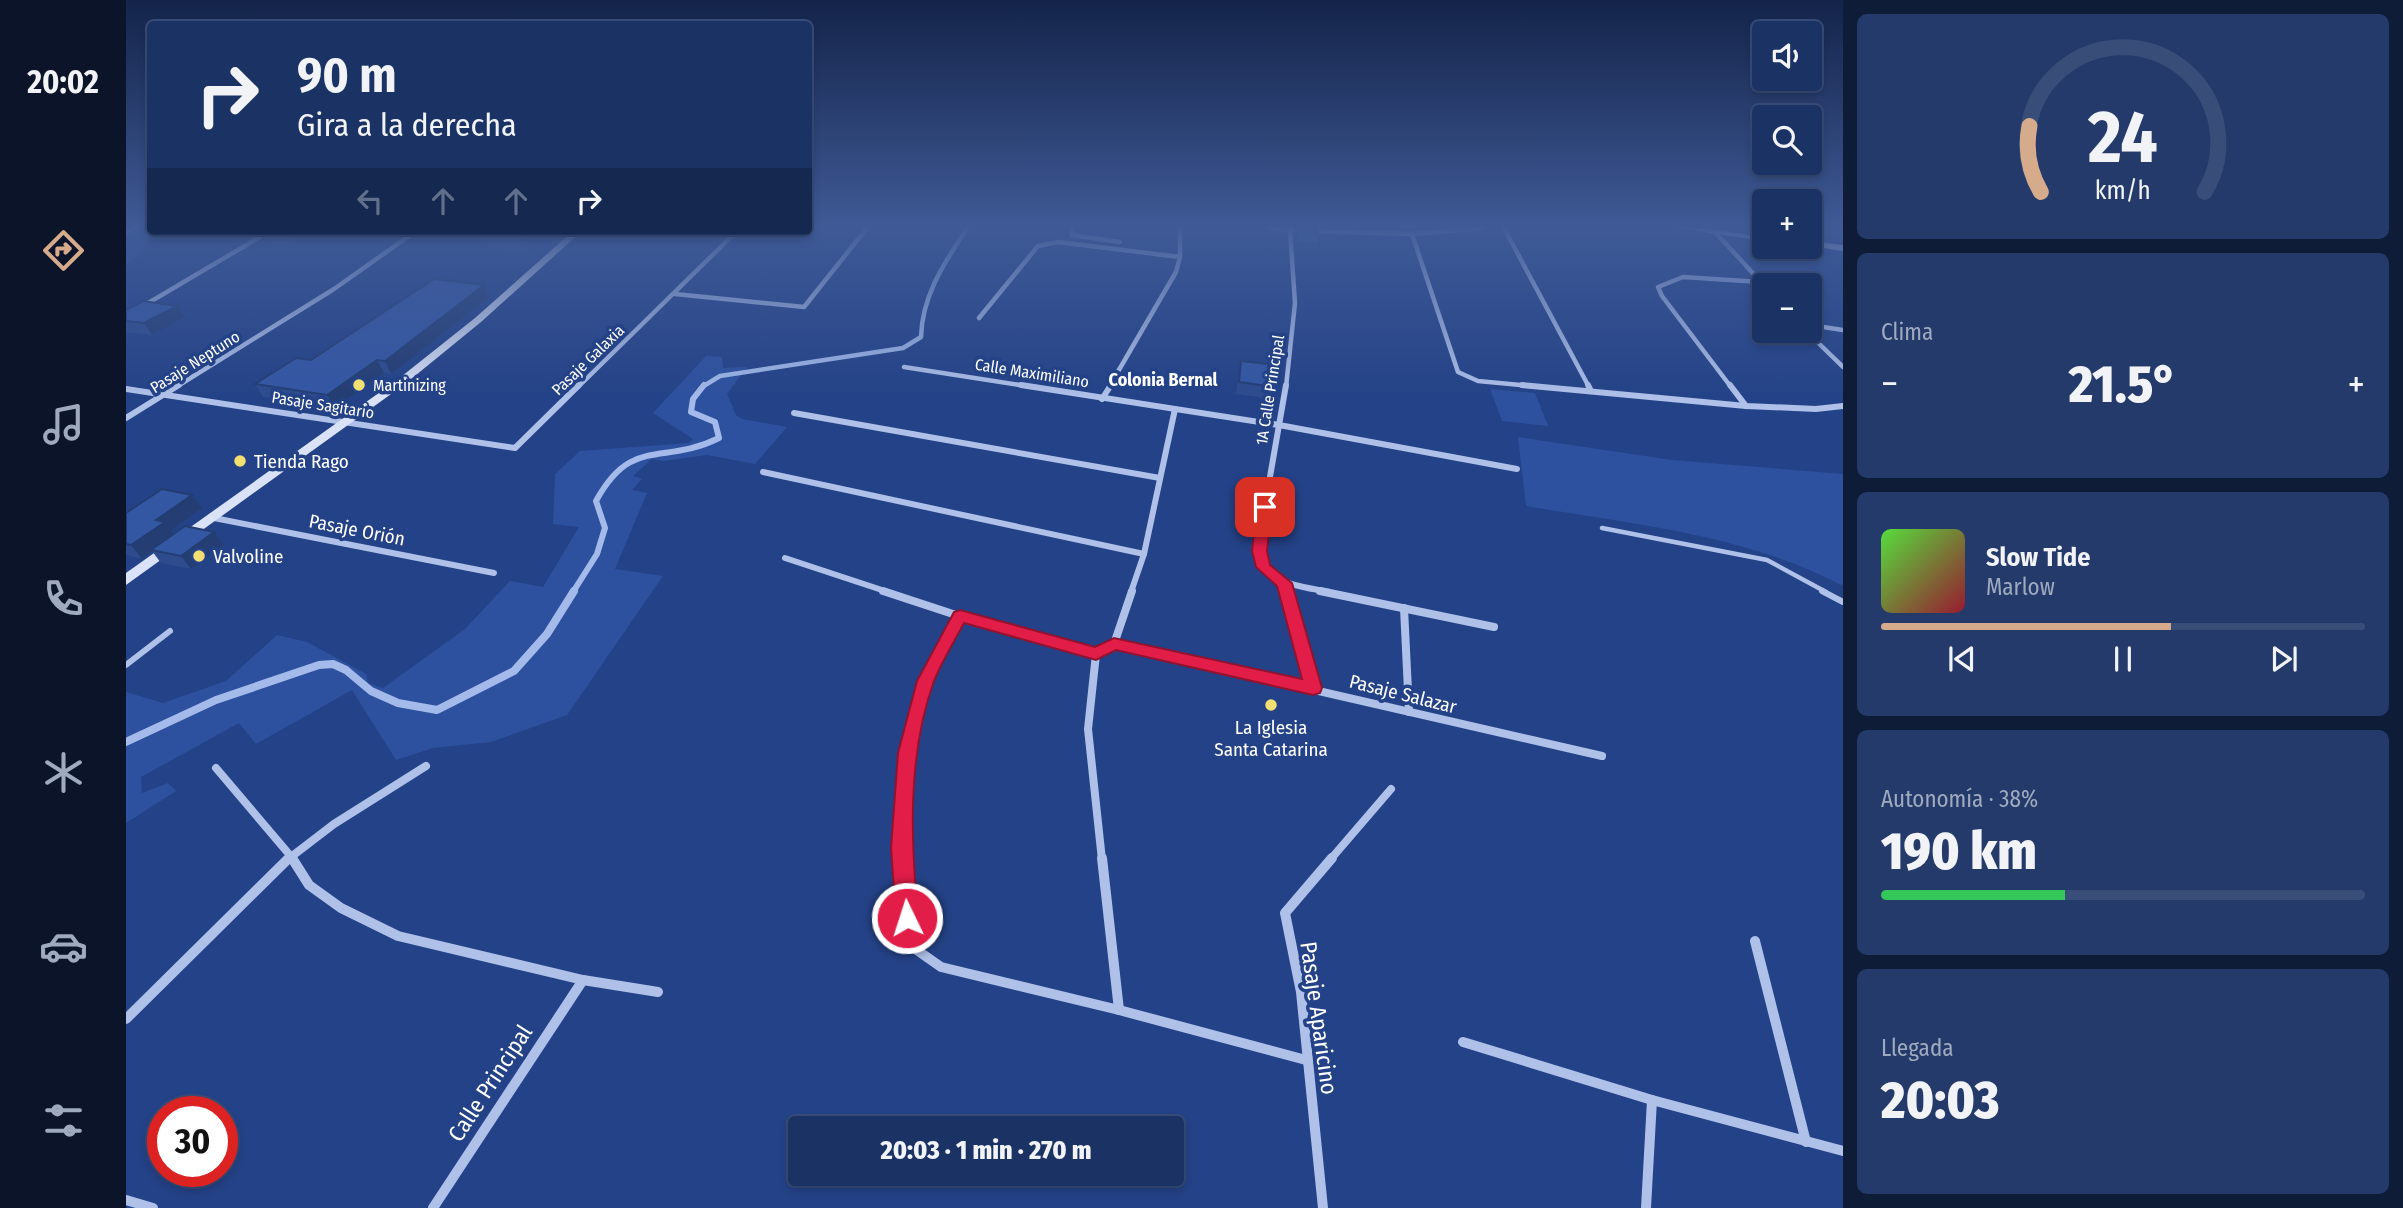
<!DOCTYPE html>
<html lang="es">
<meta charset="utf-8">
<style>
body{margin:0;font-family:"Fira Sans Condensed",sans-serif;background:#243a6b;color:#f1f3f6;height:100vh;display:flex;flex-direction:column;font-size:26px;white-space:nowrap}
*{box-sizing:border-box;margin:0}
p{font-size:23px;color:#a0aabf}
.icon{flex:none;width:38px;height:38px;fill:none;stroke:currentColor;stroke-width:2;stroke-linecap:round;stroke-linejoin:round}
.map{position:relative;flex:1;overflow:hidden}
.side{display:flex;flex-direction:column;gap:14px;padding:14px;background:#0f1c38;width:560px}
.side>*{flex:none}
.guide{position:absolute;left:21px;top:21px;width:665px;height:214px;border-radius:7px;box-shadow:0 4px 10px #0003,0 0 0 2px #394d79;background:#1b3265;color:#f1f3f6;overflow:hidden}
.tools{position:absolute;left:1626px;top:21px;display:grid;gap:14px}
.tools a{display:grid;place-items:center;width:70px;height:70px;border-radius:7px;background:#1b3265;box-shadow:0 4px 10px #0003,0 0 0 2px #394d79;font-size:35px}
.speed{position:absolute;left:21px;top:1096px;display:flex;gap:14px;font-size:35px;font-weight:700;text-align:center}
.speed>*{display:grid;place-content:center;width:91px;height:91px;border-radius:50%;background:#1b3265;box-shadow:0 4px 10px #0003,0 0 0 2px #394d79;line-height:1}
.speed .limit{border:10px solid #d22;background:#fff;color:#111}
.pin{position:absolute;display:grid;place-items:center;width:60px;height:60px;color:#fff;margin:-30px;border-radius:14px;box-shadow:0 4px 10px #0006}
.me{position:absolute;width:77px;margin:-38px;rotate:356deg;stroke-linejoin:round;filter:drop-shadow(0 0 5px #0008)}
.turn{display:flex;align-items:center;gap:24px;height:147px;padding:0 35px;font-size:32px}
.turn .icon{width:91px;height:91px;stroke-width:2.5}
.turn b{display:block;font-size:49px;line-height:60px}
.lanes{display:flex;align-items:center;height:66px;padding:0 35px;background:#0003;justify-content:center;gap:35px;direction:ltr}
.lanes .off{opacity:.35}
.big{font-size:52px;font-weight:800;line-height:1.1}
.side .card{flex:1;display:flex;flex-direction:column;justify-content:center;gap:10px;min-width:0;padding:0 24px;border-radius:10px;background:#243a6b}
.side .dial{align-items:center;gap:0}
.dial svg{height:182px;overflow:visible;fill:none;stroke:#394d79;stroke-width:7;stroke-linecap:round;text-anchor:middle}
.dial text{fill:#f1f3f6;stroke:none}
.song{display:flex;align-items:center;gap:21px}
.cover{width:84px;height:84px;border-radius:10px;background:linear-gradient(135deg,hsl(110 70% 55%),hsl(350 70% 35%))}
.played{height:7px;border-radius:4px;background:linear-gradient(90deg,#d6ab8b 60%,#394d79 60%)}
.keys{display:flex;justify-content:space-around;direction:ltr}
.heat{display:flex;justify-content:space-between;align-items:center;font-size:38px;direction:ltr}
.charge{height:10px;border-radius:5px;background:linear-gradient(90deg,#34c759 38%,#394d79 0)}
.trip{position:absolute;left:662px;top:1116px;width:396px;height:70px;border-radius:7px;background:#1b3265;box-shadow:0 4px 10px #0003,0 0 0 2px #394d79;font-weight:800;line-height:70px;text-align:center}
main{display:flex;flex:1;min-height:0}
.menu{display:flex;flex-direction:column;width:126px;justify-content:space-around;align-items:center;background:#0b1428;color:#a0aabf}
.menu .icon{width:49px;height:49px}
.menu .selected{color:#d6ab8b}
.menu b{font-size:32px;color:#f1f3f6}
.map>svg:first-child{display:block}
</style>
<main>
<nav class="menu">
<b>20:02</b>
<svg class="icon selected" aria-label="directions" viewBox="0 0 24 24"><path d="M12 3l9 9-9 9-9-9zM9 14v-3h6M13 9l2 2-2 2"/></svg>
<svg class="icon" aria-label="music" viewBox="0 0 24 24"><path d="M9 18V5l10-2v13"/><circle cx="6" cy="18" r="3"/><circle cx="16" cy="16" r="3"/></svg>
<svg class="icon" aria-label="phone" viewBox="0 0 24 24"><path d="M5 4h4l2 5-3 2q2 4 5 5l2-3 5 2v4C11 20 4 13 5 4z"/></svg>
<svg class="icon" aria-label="climate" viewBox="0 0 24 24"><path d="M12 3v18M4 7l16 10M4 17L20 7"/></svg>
<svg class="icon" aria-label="car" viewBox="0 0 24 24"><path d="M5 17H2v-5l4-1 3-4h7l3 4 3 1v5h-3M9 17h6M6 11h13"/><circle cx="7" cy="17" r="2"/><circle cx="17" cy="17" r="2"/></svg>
<svg class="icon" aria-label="filters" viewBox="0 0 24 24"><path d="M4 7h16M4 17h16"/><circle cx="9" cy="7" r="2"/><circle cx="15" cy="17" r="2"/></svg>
</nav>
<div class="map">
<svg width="1717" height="1208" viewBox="0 0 1717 1208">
<rect width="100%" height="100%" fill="#244287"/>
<g fill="#2e519f">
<path d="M0 228H24V231H48L23 239 11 258 0 264Z"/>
<path d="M580 356 596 357 597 368 621 367 601 394 610 415 616 419 661 427 629 464 581 455 538 461 526 459 507 476 516 479 506 490 521 493 489 569 537 576 441 715 365 742 307 748 270 760 226 690 130 744 113 723 15 777 16 793 42 783 50 791 0 823V692L37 703 100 681 151 635 181 642 240 674 242 683 257 688 339 629 384 581 417 587 453 527 427 524 429 474 454 451 563 443 567 439 527 413Z"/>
<path d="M1364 389 1409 393 1422 426 1376 421Z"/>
<path d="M1392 437 1546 460 1717 474V584L1715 585C1618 534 1505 524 1400 506Z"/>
</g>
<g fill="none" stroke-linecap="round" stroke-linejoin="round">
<g stroke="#a3baea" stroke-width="4.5">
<path d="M0 232 9 228"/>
<path d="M576 387 594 376 777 348 795 337C796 295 819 262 841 228"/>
</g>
<path stroke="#a3baea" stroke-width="6" d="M447 592 471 554 479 528 470 501C506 435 537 466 593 438L589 422 565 412 567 399 578 385"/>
<path stroke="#a3baea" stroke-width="8" d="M0 742 90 700 193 665 207 664 220 670 245 691 272 703 311 710 388 671 421 634 448 591"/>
<path stroke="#afc1e9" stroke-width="4.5" d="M1476 528 1641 560 1700 592"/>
<g stroke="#afc1e9" stroke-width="6">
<path d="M1696 591 1717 602"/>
<path d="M0 665 44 631"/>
</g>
<g stroke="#afc1e9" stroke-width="4.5">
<path d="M945 228 946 235 994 242"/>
<path d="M1146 228 1167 230"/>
<path d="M1378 228 1463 387"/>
<path d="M1182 231 1286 234 1356 228"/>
<path d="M1589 232 1635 282"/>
<path d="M1286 234 1332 372 1352 381 1415 387"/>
<path d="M549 294 678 307 741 228"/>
<path d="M0 316 144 231"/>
<path d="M853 318 912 246 932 242 1054 257"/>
<path d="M1684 325 1717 330"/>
<path d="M1680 331 1717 367"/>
<path d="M778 367 907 387"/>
<path d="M50 387 208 289 290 231"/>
<path d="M452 387 611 231"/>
<path d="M983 387 1050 272 1054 257V228"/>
<path d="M1160 387 1169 303 1164 230"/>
<path d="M1605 387 1536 296 1532 287 1557 277 1635 282"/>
</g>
<g stroke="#afc1e9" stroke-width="6">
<path d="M895 385 1153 425 1391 469"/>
<path d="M1160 385 1134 534C1133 584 1163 584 1203 592"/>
<path d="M1396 385 1620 406 1690 409 1717 406"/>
<path d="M1462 385 1465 391"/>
<path d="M1604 385 1620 406"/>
<path d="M0 389 389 448 453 385"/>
<path d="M976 399 985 385"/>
<path d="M668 413 1034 478"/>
<path d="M0 418 53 385"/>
<path d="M637 472 1018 554"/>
<path d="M88 518 368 573"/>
<path d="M659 558 762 592"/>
<path d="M1158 583 1161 592"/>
<path d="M1005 592 1018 554 1049 409"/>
</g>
<g stroke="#afc1e9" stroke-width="8">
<path d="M757 591 833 616 970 654"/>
<path d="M1160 591 1187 688"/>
<path d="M1194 591 1368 627"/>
<path d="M1278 608 1283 712"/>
<path d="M988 644 1476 756"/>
<path d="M90 768 168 860"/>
<path d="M161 860 208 824 300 766"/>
<path d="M777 860 781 753 800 681 833 616"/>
<path d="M976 860 962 729 970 654 988 644 1006 591"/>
<path d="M1204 860 1265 789"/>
</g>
<g stroke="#afc1e9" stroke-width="10">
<path d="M166 858 183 885 215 908 272 936 457 980 532 992"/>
<path d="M777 858 781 918 788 948 815 967 993 1010 1180 1060"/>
<path d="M976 858 993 1010"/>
<path d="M1629 941 1680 1142"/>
<path d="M0 1019 163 858"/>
<path d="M1337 1042 1526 1100 1717 1151"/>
<path d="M0 1200 27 1208"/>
<path d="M307 1208 457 980"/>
<path d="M1197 1208 1175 992 1159 913 1206 858"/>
<path d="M1520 1208 1526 1100"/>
</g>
<g fill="#d9e2f7" fill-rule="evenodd">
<path d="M1551 228H1576L1638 237V241Z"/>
<path d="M447 231H456L355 322 279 384 0 585V573L271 380 349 318Z"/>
<path d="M1684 241 1717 245V251L1684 246Z"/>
</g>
</g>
<g fill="#2d4b8d">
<path d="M1170 228 1194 244 1192 250 1170 248 1169 234Z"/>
<path d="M134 231H198L170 246 138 242 133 232Z"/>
<path d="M364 231H430V232L404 252 363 249 358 235Z"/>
<path d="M363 297 265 374 258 373 209 408 137 397 129 384 185 360Z"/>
<path d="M0 310 59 317 26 335 0 332Z"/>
<path d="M1115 361 1141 386 1138 398 1110 394Z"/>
<path d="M76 508 45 530 48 533 88 532 98 545 65 569 35 563 26 551 16 559 0 555V513Z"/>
</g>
<g fill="#243d73">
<path d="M172 231H198L170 246 165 235Z"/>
<path d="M410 231H430V232L404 252 399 239Z"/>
<path d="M358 285 363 297 265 374 259 361Z"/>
<path d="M51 306 59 317 26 335 18 323Z"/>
<path d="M251 360 258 373 209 408 201 395Z"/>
<path d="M66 495 76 508 45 530 49 535 25 550 26 551 16 559 5 545 30 520Z"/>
<path d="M88 532 98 545 65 569 55 556Z"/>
</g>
<g fill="#3457a4" stroke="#243d73" stroke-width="2">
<path d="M1170 228 1191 229 1194 244 1171 243Z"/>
<path d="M134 231H172L165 235 133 232Z"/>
<path d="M364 231H410L399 239 358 235Z"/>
<path d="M308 279 358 285 259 361 251 360 201 395 129 384 170 358 185 360Z"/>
<path d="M17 301 51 306 18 323 0 321V310Z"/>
<path d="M1115 361 1142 364 1141 386 1113 382Z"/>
<path d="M36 489 66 495 30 520 39 522 5 545 0 544V513Z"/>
<path d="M59 526 88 532 55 556 25 550Z"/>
</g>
<linearGradient id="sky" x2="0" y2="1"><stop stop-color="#14244a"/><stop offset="0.57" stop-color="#3f5a96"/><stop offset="1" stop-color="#3f5a96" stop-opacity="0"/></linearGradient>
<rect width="1717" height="397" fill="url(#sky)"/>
<path fill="#e11d48" stroke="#92132f" stroke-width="2" d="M1139 503 1146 507 1141 551 1144 565 1166 583 1196 688 1194 693 1187 695 990 650 970 660 838 623C828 642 816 661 808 681 781 756 785 840 792 918L788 925 781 928 773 925 770 918 765 848 772 753 791 681 828 612 834 610 969 647 988 638 1176 679 1151 586 1130 567 1126 551 1131 507Z"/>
<g fill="#f4e072" stroke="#244287" stroke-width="2.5">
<circle cx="233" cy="385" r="7"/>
<circle cx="114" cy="461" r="7"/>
<circle cx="73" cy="556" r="7"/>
<circle cx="1145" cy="705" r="7"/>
</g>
<g text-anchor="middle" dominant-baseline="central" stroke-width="7" stroke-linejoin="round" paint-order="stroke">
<g font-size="16" fill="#fff" stroke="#244287">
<text transform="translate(462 360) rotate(-44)">Pasaje Galaxia</text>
<text transform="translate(69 362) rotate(-32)">Pasaje Neptuno</text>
<text transform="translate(906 373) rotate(9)">Calle Maximiliano</text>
<text transform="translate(1144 390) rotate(-81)">1A Calle Principal</text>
<text transform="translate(197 405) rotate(9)">Pasaje Sagitario</text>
</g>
<g font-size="16" fill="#fff" stroke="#244287" text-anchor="start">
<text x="247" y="385">Martinizing</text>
</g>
<g font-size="18" font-weight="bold" fill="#fff" stroke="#244287">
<text x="1037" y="380">Colonia Bernal</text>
</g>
<g font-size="19" fill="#fff" stroke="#244287" text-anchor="start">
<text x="128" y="461">Tienda Rago</text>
<text x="87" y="556">Valvoline</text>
<text x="1145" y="727" text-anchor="middle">La Iglesia<tspan x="1145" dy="22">Santa Catarina</tspan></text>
</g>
<g font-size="19" fill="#fff" stroke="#244287">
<text transform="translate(231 530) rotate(11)">Pasaje Orión</text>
<text transform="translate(1277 694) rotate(14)">Pasaje Salazar</text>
</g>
<g font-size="23" fill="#fff" stroke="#244287">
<text transform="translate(1193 1018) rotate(82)">Pasaje Aparicino</text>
<text transform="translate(364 1083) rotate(-57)">Calle Principal</text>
</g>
</g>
</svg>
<div class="tools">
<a><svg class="icon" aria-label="sound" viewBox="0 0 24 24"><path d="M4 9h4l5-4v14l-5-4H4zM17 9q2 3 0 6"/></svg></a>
<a><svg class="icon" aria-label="search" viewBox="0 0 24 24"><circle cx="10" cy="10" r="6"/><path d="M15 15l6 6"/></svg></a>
<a>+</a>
<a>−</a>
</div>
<div class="speed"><div class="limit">30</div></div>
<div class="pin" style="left:1139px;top:507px;background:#d93025"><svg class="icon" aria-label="arrive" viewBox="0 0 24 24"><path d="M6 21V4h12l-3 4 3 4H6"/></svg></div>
<svg class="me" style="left:781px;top:918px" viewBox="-20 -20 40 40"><circle r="17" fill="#e11d48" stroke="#fff" stroke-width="3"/><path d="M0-11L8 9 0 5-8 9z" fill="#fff"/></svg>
<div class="trip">20:03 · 1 min · 270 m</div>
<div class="guide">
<div class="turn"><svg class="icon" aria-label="right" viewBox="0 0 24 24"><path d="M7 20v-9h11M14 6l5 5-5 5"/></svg><div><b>90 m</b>Gira a la derecha</div></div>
<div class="lanes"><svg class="icon off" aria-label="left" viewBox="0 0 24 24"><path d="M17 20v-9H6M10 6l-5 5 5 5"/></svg><svg class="icon off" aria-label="ahead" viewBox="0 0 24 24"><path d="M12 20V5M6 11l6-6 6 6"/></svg><svg class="icon off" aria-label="ahead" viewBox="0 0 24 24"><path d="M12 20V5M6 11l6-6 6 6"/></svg><svg class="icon" aria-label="right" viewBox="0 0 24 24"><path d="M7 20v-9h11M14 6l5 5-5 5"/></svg></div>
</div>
</div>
<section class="side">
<div class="card dial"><svg viewBox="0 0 100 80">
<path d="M14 69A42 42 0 1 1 86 69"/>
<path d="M14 69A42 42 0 0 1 9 40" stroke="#d6ab8b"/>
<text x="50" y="56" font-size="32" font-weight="700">24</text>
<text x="50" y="72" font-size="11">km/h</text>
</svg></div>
<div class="card"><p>Clima</p>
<div class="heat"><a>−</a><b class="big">21.5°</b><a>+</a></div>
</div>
<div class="card">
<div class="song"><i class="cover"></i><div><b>Slow Tide</b><p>Marlow</p></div></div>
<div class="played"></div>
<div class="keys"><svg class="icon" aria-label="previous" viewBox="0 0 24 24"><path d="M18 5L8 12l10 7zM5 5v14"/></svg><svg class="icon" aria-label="pause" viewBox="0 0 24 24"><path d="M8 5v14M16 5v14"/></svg><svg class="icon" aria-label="next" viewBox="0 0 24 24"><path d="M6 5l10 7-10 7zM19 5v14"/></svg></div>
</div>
<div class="card"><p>Autonomía · 38%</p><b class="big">190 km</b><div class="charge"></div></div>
<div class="card"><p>Llegada</p><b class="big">20:03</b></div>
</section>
</main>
